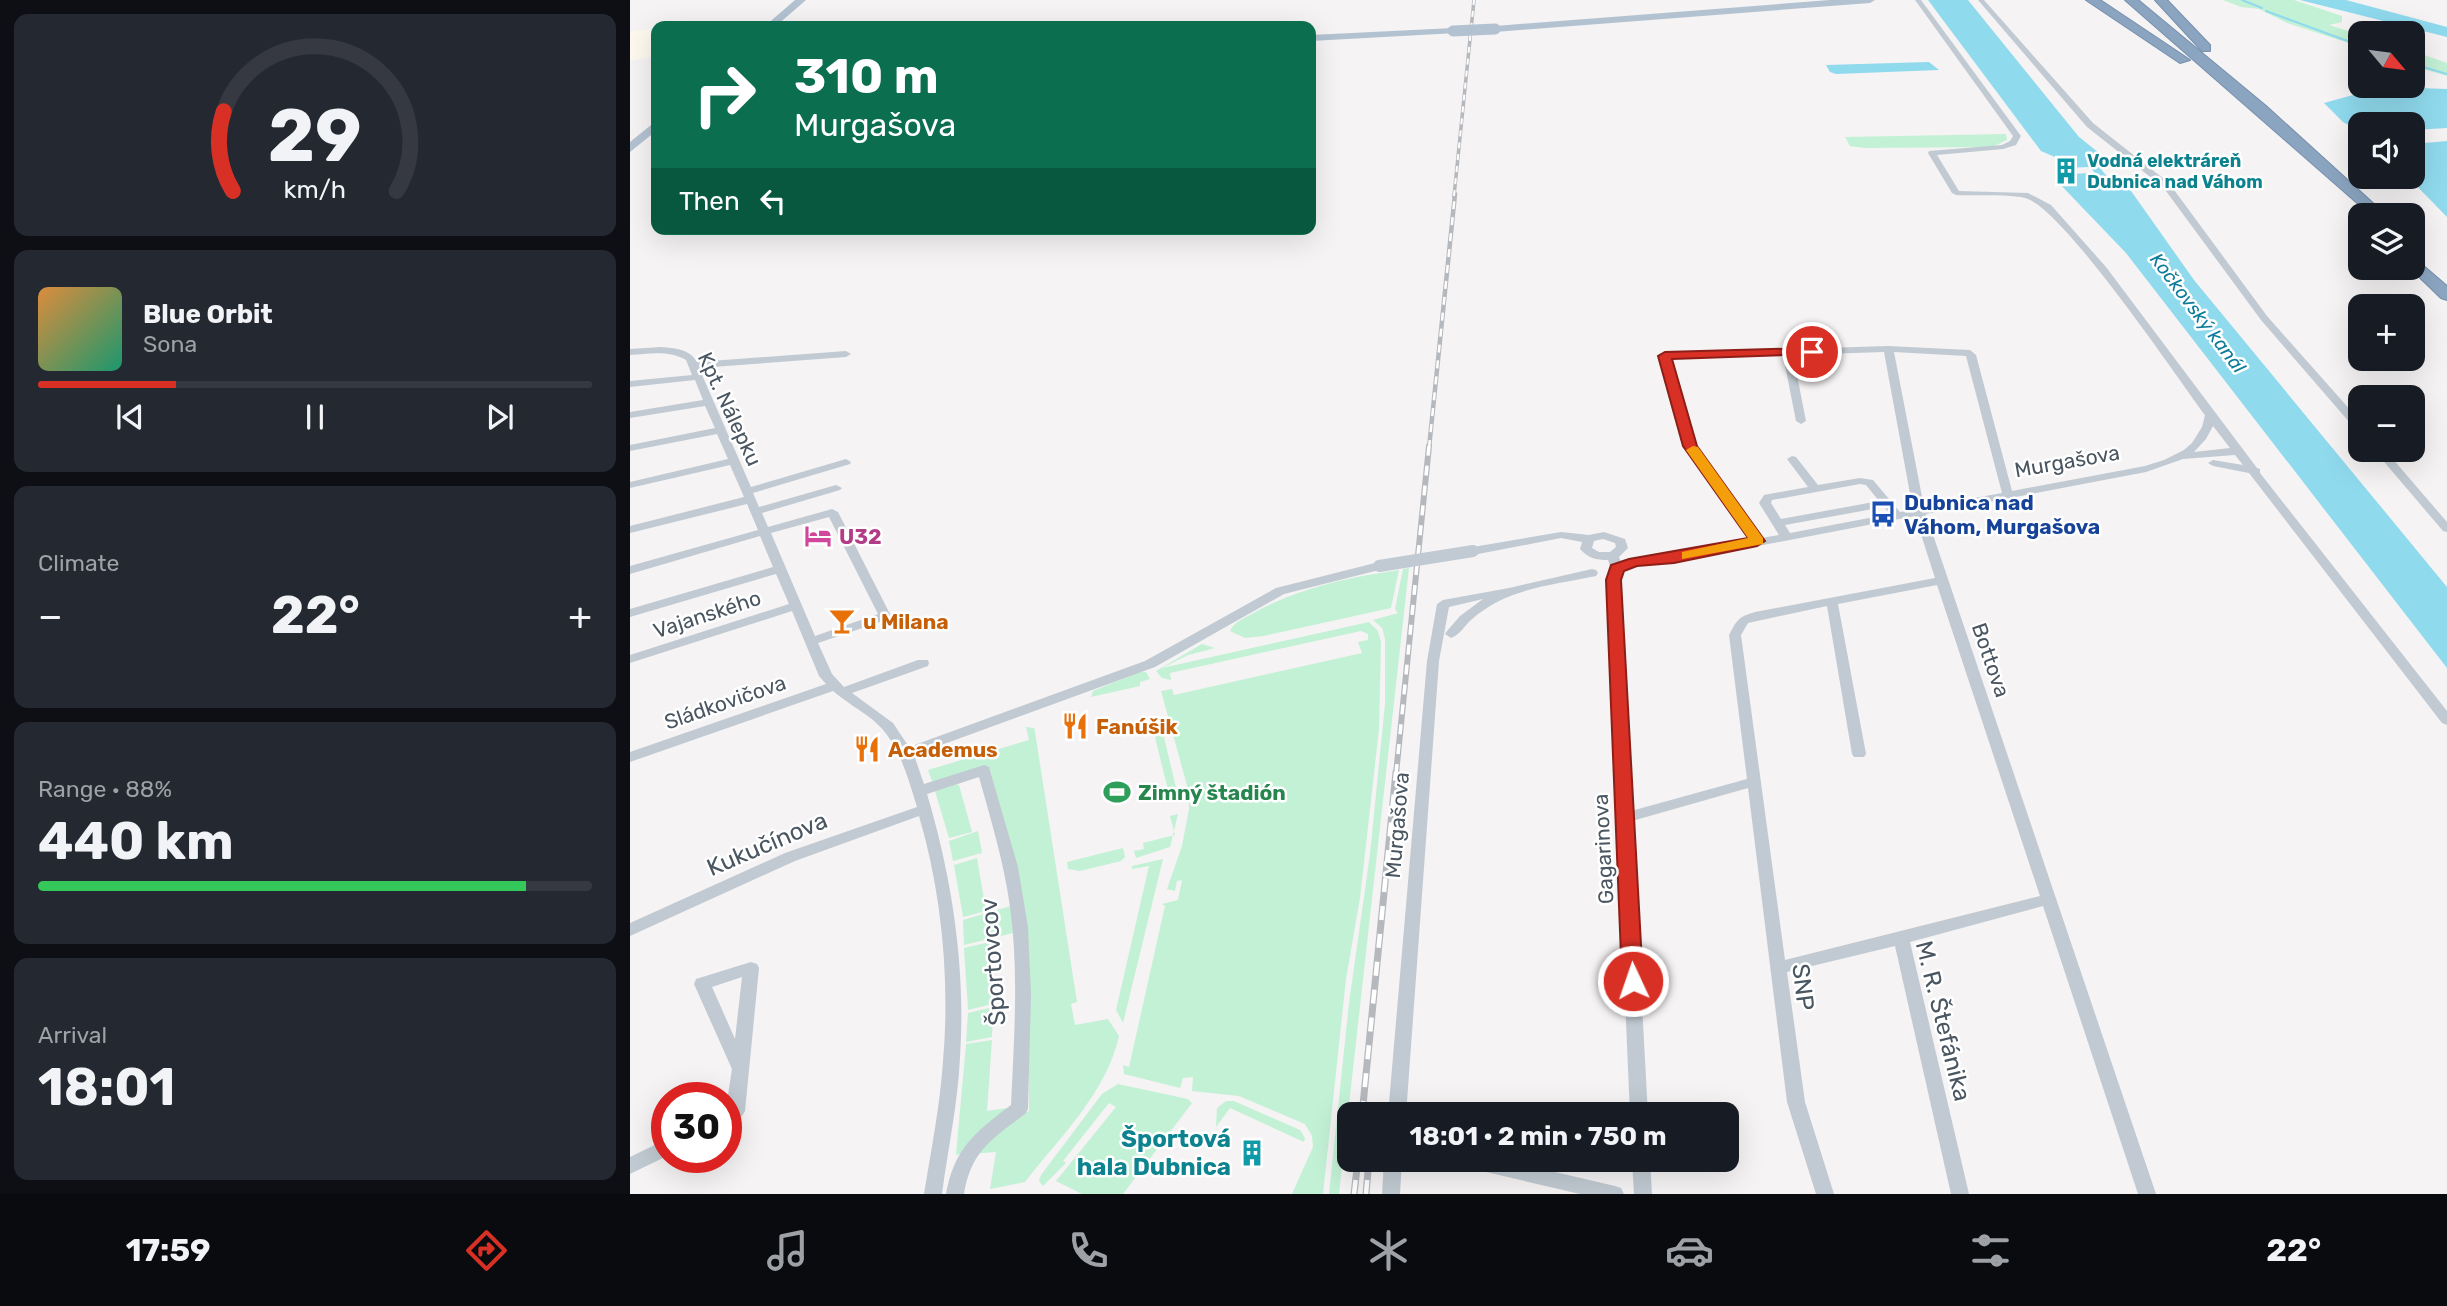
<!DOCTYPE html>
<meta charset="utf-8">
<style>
body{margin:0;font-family:Rubik,sans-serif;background:#242831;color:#f1f3f6;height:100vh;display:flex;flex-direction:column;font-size:26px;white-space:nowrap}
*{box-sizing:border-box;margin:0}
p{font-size:23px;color:#9ea1a6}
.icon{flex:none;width:38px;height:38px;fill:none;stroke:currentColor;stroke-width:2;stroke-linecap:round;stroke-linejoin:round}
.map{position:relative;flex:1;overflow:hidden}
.details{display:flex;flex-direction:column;gap:14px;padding:14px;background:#0d0f14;width:630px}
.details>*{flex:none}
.hud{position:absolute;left:21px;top:21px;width:665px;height:214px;border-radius:14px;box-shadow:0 7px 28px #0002;background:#0b6e4f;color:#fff;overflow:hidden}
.needle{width:46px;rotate:119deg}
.fabs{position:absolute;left:1718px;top:21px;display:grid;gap:14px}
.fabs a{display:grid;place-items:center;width:77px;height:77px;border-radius:14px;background:#171b24;box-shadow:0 7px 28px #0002;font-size:35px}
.speed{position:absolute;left:21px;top:1082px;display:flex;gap:14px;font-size:35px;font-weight:700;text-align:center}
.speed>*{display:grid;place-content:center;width:91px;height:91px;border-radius:50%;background:#171b24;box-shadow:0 7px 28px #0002;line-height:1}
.speed .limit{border:10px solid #d22;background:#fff;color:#111}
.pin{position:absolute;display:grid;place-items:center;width:60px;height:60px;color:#fff;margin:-30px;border:4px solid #fff;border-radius:50%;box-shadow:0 2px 7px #0007}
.me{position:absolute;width:77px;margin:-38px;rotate:357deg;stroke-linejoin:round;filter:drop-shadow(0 0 5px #0008)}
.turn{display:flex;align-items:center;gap:24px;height:147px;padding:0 28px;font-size:32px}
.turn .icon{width:91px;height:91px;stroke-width:2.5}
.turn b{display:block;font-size:49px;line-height:60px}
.then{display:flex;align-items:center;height:66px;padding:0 28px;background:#0003;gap:14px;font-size:26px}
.big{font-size:52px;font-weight:700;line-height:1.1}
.details .card{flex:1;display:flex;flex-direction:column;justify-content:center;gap:10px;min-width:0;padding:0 24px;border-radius:14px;background:#242831}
.details .dial{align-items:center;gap:0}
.dial svg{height:182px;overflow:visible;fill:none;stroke:#363941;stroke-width:7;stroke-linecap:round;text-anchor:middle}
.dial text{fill:#f1f3f6;stroke:none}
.song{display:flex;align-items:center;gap:21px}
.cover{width:84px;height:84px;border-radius:10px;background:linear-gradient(135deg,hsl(30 70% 55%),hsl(160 70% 35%))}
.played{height:7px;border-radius:4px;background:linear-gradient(90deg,#d93025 25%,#363941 25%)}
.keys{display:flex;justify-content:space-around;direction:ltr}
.heat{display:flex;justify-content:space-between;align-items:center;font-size:38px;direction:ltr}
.charge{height:10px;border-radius:5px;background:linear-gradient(90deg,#34c759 88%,#363941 0)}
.trip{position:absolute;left:707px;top:1102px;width:402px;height:70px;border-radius:14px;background:#171b24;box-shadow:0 7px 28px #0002;font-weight:700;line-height:70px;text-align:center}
.tab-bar{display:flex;height:112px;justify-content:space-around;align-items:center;background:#090b0e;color:#9ea1a6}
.tab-bar .icon{width:49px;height:49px}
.tab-bar .selected{color:#d93025}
.tab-bar b{font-size:32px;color:#f1f3f6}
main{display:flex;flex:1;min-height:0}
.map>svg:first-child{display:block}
</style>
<main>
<section class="details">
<div class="card dial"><svg viewBox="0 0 100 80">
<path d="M14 69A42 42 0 1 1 86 69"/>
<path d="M14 69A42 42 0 0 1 10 34" stroke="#d93025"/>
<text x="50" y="56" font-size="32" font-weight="700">29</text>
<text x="50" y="72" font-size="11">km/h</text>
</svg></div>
<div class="card">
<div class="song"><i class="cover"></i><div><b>Blue Orbit</b><p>Sona</p></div></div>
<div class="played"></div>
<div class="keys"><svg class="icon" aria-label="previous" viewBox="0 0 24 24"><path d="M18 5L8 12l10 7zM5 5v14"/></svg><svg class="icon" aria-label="pause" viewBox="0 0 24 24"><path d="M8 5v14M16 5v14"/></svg><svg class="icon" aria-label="next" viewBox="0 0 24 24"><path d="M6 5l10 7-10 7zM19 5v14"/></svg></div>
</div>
<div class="card"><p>Climate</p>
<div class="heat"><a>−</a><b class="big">22°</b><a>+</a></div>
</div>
<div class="card"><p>Range · 88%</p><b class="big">440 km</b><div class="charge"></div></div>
<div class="card"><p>Arrival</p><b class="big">18:01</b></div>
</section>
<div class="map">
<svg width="1817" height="1194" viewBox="0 0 1817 1194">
<rect width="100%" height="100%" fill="#f5f3f3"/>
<path fill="#fdf9ef" d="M26 29V56L0 61V31Z"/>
<g fill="#c3f1d5">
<path d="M1593 0H1664L1712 16V22L1699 25 1731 35V47L1657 23 1629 9 1611 7Z"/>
<path d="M1783 51 1817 63V76L1783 66Z"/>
<path d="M1376 134 1377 140 1362 147 1235 148 1220 146 1215 137Z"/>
<path d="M779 568 709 1194H699L719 1003 740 854 755 704V639L752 628 743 620 768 613 765 609 773 569Z"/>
<path d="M769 570 761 608 633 636 615 638 600 631C603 623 613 619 620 615 667 588 716 578 769 570Z"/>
<path d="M739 622 748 631 751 642 749 729 730 898 716 979 693 1194H662L683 1147 682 1136 675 1124 609 1096 562 1091 563 1077 553 1078 550 1088 494 1074 493 1065 499 1067 535 906 532 904 548 900 552 880 547 881 545 891 537 889 552 846 559 809 558 789 531 691 542 689 544 695 732 653 728 642 738 640V634L731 631 540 673 541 680 532 678 526 671 572 644 585 648 558 655 532 668Z"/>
<path d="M509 672H516L520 679 510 682V686L461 697 463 691Z"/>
<path d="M396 727 404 728 405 732 447 1002 441 1004 445 1025 478 1019 489 1036C477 1092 430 1137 395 1182L360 1189 366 1152 339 1154 390 1113 399 1111V964L384 855 360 771 303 784 298 770 399 740Z"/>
<path d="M523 729 533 733 548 796 540 798Z"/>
<path d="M325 784 329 785 342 832 319 838 305 791Z"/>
<path d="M548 814 540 847 506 858 504 851 514 849 513 843 545 835 540 816Z"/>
<path d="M348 831 352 853 323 861 319 841Z"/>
<path d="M493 848 495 857 491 861 450 871 438 869 437 862Z"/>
<path d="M347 858 356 911 333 917 324 865Z"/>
<path d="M533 859 493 1023 486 1010 519 866 502 869V866Z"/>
<path d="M381 906 383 933 334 945 333 920Z"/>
<path d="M360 942 362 1004 338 1010 334 948Z"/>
<path d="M363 1007 362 1037 336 1042 338 1013Z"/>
<path d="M362 1040 357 1111 384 1107 332 1154 326 1155 336 1044Z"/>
<path d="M488 1084 558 1099 562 1103 493 1194H452L426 1181 486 1107 479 1103 433 1161 436 1163 413 1186 409 1181 411 1175 472 1094Z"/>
<path d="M596 1101H604L670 1130 675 1138 674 1142 600 1108 586 1127 587 1108Z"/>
</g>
<g fill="#90daee">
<path d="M1298 0H1338L1449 137 1468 152 1464 158 1468 163 1459 164V167L1434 168 1425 157 1411 151Z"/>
<path d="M1670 0H1716L1817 27V37Z"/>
<path d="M1299 62 1309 70 1206 74 1200 72 1196 65Z"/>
<path d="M1731 81V86L1817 89V128L1783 130V124H1731V132L1713 122 1694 103 1723 95 1724 85Z"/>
<path d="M1817 141V217L1778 177H1783V144Z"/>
<path d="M1464 173 1470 182H1476L1474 179 1494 181 1564 280 1817 587V668L1496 253 1425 179H1439L1436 174Z"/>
</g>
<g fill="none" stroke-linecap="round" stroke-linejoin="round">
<g stroke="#90daee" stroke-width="2">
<path d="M1612 0 1632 8"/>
<path d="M1636 11 1731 46"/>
<path d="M1783 64 1817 74"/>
</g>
<path fill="#90daee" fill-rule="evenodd" d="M1450 151H1456L1489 191V195H1483L1450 155Z"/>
<g stroke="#7690ad" stroke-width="2">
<g id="motorway">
<path d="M1456 0H1470L1560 60 1550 63Z"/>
<path d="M1495 0H1508L1636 106 1756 215H1741Z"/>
<path d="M1525 0H1537L1580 45V51H1572Z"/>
<path d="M1783 257 1817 286V300L1811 298 1780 268H1783Z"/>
</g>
</g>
<g fill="#c1cad2" fill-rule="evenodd">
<path d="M1285 0H1291L1391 136 1386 145 1373 149 1307 155 1329 191 1398 193 1421 205 1476 267 1627 468 1630 469V473L1817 711V725L1812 723 1619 473 1583 466 1578 463 1583 460 1613 465 1605 455 1553 459 1516 472 1296 514 1526 1194H1508L1413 906 1280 942 1339 1194H1321L1265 946 1157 972 1175 1102 1204 1194H1186L1157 1102 1118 788 1002 821 1018 1115H1000L977 580 981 569 978 560C966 560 958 558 950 549L952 542 931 538 843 555 837 551 843 547 931 532 959 535 974 532 995 539 998 548 989 557 991 563 1004 558 1044 554 1120 540 1055 446 1030 356 1035 353 1258 346 1340 350 1346 355 1382 491 1515 466 1534 460 1554 450 1562 443 1572 427 1575 415C1546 376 1433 208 1395 198 1379 194 1344 196 1326 195L1322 193 1298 153 1299 151 1372 145 1380 141 1383 136ZM1254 352 1283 510 1270 512 1243 480 1230 478 1188 485 1166 457 1162 456 1157 459 1178 487 1134 495 1129 503 1149 535 1131 538 1065 446 1041 359 1153 355 1166 421 1171 424 1176 421 1163 355ZM1264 352 1336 356 1372 493 1294 507ZM1583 426 1600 448 1564 452 1576 439ZM1230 484 1236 485 1249 501 1151 519 1141 503 1142 500ZM1254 507 1260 514 1160 533 1155 525ZM1285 516 1305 578 1125 612C1108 617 1107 620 1099 635L1117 779 1001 811 989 580 992 571 1006 565 1044 562ZM973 539 985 543 986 547 980 552H969L962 548 964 541ZM1307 585 1410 896 1155 960 1111 635 1118 623 1197 606 1222 754 1224 757H1234L1236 754 1208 604Z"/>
<path d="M1348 0H1354L1463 123 1539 183 1637 316 1731 422V432L1727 431 1631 320 1533 187 1457 127Z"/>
<path d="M31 347C44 348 60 349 67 362L216 351 221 354 216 357 69 368 121 487 216 459 221 462 220 464 123 493 129 507 206 485 212 488 210 490 132 513 138 527 202 509 208 512 261 616 259 619 188 643 202 674 214 687 288 660H298L299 663 298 666 222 693 263 723 279 747 515 661 646 588 749 562 755 566 753 569 654 594 525 667 284 755 294 784 354 765 359 767 388 867 398 927 401 995 398 1109 395 1114C362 1139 341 1151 334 1194H316C324 1149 345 1132 381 1105 384 1040 389 973 380 907 374 863 361 820 349 777L297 794C322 878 336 968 330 1057 328 1103 318 1148 312 1194H294C301 1150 310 1106 313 1061 320 981 312 894 289 816L165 861 0 936V923L155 853 287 807C277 775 269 742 243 720 230 710 216 702 203 691L0 762V752L196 684 189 676 162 611 0 663V655L159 604 146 574 0 617V609L143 567 130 536 0 574V566L128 530 117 504 0 533V526L114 497 100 465 0 488V482L98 459 87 434 0 451V445L85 428 75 406 0 418V412L73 400 65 380 0 387V381L62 375 56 360C38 350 19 354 0 355V349ZM199 517 248 614 185 636 141 533Z"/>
<path d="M1744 450H1755L1817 522V532L1813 531Z"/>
<path d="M962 569 966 570 968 573 966 576C934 583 899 586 869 601 859 606 850 612 841 620 834 626 830 635 821 638L815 634 817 631 830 616 853 599 819 607 809 661 776 1115H758L797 661 807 604 813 600 879 588Z"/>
<path d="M121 962 127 964 129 968 115 1111 112 1116 96 1123V1108L102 1069 64 984 66 979ZM112 977 105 1039 82 987Z"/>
<path d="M37 1139V1156L0 1174V1157Z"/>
<path d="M754 1160H772L770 1194H752Z"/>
<path d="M830 1160H874L985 1186 991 1188 994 1194H950L839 1168 833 1166Z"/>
<path d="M1002 1160H1020L1022 1194H1004Z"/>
</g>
<g fill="#b3c2d1" fill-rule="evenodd">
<path d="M165 0H176L146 26H135Z"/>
<path d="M1200 0H1245L1240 3 865 32 860 29 865 26Z"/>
<path d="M823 28 828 31 827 33 681 41V35Z"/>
<path d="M26 121V131L0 152V142Z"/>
</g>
<use href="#motorway" fill="#8ba5c1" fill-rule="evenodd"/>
<g stroke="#b5b8bd" stroke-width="3.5">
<path id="rail-far3" d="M824 196 844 0"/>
</g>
<g stroke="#b5b8bd" stroke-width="4.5">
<path id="rail-far2" d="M799 448 825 194"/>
</g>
<g stroke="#b5b8bd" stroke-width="6">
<path id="rail-far1" d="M766 774 799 446"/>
</g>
<g stroke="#b5b8bd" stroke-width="7">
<g id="rail">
<path d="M732 1115 766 772"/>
<path d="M724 1194 728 1160"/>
<path d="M736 1194 739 1160"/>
</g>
</g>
<use href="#rail-far3" stroke="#fff" stroke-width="2" stroke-dasharray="6" stroke-linecap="butt"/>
<use href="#rail-far2" stroke="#fff" stroke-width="2.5" stroke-dasharray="8" stroke-linecap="butt"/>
<use href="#rail-far1" stroke="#fff" stroke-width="3.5" stroke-dasharray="10" stroke-linecap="butt"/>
<use href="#rail" stroke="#fff" stroke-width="4.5" stroke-dasharray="14" stroke-linecap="butt"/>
<path stroke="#c1cad2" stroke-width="12" d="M749 566 843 551"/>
<path stroke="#b3c2d1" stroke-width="11" d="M823 31 865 29"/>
</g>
<path fill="#d93025" stroke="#8d1f18" stroke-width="2" d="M1182 348 1188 352 1186 354 1042 359 1067 446 1135 541 1127 546 1044 563 1007 566 994 571 991 580 1013 981 1010 987H995L992 981 976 580 981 565 999 559 1118 538 1053 446 1028 356 1035 352Z"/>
<path fill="#f59e0b" d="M1063 446 1068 447 1133 538V544L1052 559V552L1118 538 1056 450Z"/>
<defs>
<g id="building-bare" transform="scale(2.1)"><path d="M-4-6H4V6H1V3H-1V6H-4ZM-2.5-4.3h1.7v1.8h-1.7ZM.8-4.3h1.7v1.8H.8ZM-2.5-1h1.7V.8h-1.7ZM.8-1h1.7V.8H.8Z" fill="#0f9aa8" stroke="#fff" stroke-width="2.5" paint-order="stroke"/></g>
<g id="bus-bare" transform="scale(2.1)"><path d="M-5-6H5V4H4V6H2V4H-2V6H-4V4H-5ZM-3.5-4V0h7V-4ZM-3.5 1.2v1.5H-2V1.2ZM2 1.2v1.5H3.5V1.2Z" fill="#1a4fb4" stroke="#fff" stroke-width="2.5" paint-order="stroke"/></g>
<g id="hotel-bare" transform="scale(2.1)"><path d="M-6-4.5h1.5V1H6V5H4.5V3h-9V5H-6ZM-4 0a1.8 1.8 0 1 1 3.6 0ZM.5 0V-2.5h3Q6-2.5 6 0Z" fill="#d1479c" stroke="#fff" stroke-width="2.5" paint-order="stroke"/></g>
<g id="bar-bare" transform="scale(2.1)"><path d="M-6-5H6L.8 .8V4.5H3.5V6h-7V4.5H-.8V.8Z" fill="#e8710a" stroke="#fff" stroke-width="2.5" paint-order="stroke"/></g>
<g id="restaurant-bare" transform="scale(2.1)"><path d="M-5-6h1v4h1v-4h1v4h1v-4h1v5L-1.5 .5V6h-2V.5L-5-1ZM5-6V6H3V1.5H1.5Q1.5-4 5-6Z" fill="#e8710a" stroke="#fff" stroke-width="2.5" paint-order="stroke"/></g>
<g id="stadium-bare" transform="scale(2.1)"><path d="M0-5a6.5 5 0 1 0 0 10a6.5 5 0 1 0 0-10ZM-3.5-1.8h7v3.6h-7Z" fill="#2e9e5b" stroke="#fff" stroke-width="2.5" paint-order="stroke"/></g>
</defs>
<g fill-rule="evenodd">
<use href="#building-bare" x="1436" y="171"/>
<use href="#bus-bare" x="1253" y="514"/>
<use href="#hotel-bare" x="188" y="536"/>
<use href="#bar-bare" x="212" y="621"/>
<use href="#restaurant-bare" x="445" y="726"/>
<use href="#restaurant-bare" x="237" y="749"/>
<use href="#stadium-bare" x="487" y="792"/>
<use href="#building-bare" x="622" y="1153"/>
</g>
<g text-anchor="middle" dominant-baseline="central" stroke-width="5" stroke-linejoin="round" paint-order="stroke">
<g font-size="18" font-weight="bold" fill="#0d838f" stroke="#fff" text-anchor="start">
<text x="1457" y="161">Vodná elektráreň<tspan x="1457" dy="21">Dubnica nad Váhom</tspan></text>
</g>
<g font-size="19" font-style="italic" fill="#0c7c9b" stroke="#fff">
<text transform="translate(1568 313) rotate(53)">Kočkovský kanál</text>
</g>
<g font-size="21" fill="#4a5661" stroke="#fff">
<text transform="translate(100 409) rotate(65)">Kpt. Nálepku</text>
<text transform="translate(1437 461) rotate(-10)">Murgašova</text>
<text transform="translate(77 614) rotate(-18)">Vajanského</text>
<text transform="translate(1361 660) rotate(71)">Bottova</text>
<text transform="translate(95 702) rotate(-19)">Sládkovičova</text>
<text transform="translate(767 825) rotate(-85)">Murgašova</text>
<text transform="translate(973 849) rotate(-93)">Gagarinova</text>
</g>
<g font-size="21" font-weight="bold" fill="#164399" stroke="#fff" text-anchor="start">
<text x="1274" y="502">Dubnica nad<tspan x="1274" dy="24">Váhom, Murgašova</tspan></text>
</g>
<g font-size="21" font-weight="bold" fill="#b23c85" stroke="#fff" text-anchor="start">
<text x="209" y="536">U32</text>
</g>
<g font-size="21" font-weight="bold" fill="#c56008" stroke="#fff" text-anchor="start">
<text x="233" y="621">u Milana</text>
<text x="466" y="726">Fanúšik</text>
<text x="258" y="749">Academus</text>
</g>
<g font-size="21" font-weight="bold" fill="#27864d" stroke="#fff" text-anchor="start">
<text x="508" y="792">Zimný štadión</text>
</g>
<g font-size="24" fill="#4a5661" stroke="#fff">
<text transform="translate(137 844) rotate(-23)">Kukučínova</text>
<text transform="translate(363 962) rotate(-94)">Športovcov</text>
<text transform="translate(1173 987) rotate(83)">SNP</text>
<text transform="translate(1313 1021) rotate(76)">M. R. Štefánika</text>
</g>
<g font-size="24" font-weight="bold" fill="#0d838f" stroke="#fff" text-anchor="end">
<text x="601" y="1139">Športová<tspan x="601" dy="28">hala Dubnica</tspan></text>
</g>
</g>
</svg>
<div class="fabs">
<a><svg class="needle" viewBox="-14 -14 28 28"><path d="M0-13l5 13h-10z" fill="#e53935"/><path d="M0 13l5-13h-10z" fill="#9ea1a6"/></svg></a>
<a><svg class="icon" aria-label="sound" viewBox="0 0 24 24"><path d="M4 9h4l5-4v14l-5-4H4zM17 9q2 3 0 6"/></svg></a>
<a><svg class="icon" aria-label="layers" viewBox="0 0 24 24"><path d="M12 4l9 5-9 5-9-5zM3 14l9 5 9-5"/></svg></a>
<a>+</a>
<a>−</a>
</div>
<div class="speed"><div class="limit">30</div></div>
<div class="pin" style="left:1182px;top:352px;background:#d93025"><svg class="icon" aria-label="arrive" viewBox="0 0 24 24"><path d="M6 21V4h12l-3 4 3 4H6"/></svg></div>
<svg class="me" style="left:1003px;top:981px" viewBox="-20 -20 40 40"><circle r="17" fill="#d93025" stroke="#fff" stroke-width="3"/><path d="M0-11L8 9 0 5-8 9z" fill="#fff"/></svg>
<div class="trip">18:01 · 2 min · 750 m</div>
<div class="hud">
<div class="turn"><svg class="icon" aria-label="right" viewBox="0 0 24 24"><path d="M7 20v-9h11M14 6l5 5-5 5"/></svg><div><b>310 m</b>Murgašova</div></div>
<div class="then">Then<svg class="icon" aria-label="left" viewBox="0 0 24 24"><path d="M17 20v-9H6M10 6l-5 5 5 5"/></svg></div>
</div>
</div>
</main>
<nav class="tab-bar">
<b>17:59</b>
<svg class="icon selected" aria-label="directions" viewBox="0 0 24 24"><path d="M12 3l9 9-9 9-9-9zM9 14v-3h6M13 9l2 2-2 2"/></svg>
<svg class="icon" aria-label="music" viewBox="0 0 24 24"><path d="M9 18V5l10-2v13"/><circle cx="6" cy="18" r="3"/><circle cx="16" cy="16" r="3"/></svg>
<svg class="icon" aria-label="phone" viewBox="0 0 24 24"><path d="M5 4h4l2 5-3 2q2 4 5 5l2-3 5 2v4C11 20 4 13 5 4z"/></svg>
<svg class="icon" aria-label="climate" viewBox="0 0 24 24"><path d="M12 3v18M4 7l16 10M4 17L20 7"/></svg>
<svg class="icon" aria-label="car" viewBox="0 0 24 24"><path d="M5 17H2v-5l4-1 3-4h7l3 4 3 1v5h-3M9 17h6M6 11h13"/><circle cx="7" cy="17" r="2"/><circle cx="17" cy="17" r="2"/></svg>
<svg class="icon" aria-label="filters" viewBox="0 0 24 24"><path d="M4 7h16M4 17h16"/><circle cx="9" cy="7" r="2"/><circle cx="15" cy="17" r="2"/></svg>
<b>22°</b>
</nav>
